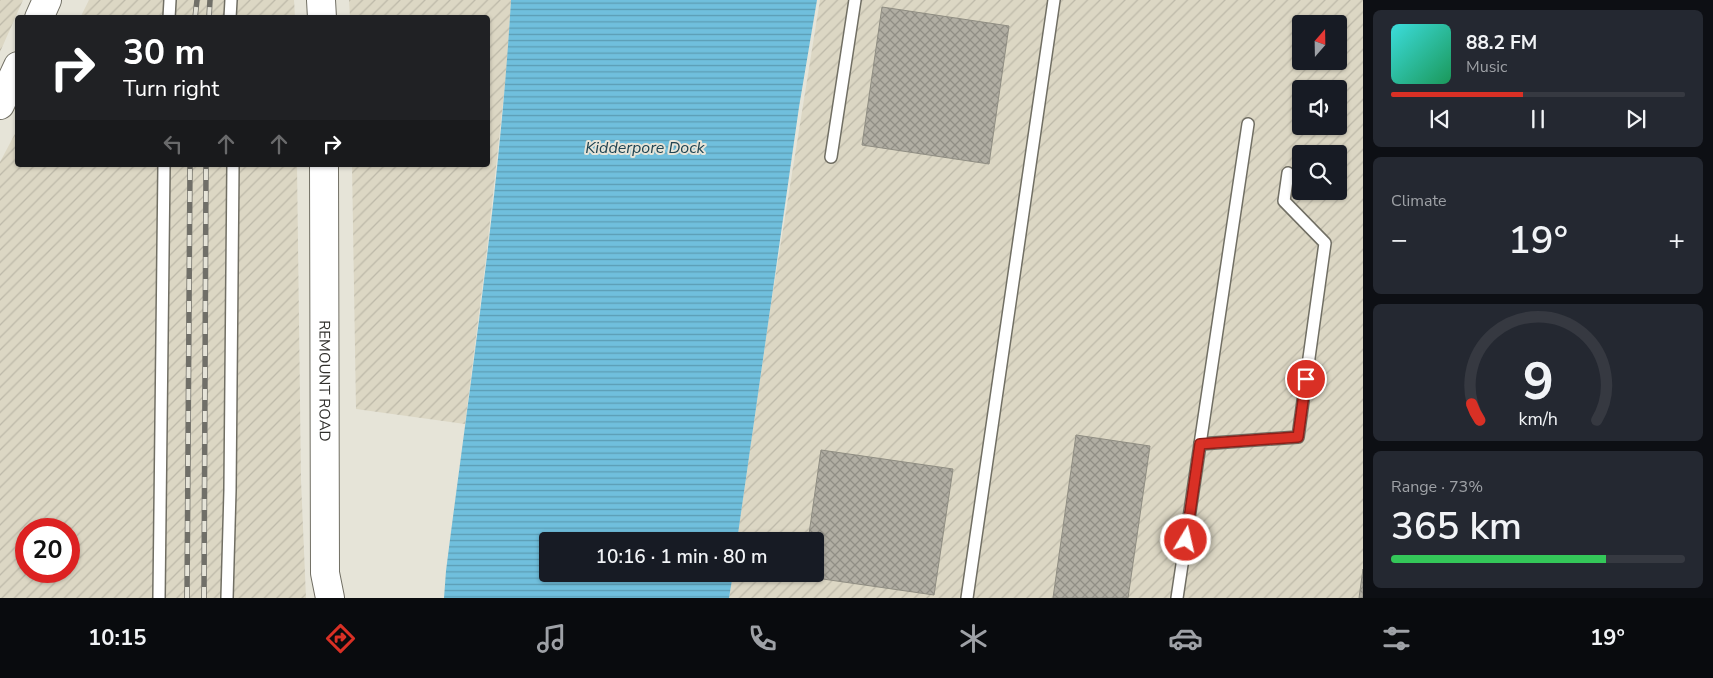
<!DOCTYPE html>
<meta charset="utf-8">
<style>
body{margin:0;font-family:"Nunito Sans",sans-serif;background:#242831;color:#f1f3f6;height:100vh;display:flex;flex-direction:column;font-size:19px;white-space:nowrap}
*{box-sizing:border-box;margin:0}
p{font-size:16px;color:#9ea1a6}
.icon{flex:none;width:28px;height:28px;fill:none;stroke:currentColor;stroke-width:2;stroke-linecap:round;stroke-linejoin:round}
.map{position:relative;flex:1;overflow:hidden}
.panel{display:flex;flex-direction:column;gap:10px;padding:10px;background:#0d0f14;width:350px}
.panel>*{flex:none}
.hud{position:absolute;left:15px;top:15px;width:475px;height:152px;border-radius:5px;box-shadow:0 1px 4px #0004;background:#202124;color:#fff;overflow:hidden}
.needle{width:32px;rotate:20deg}
.tools{position:absolute;left:1292px;top:15px;display:grid;gap:10px}
.tools a{display:grid;place-items:center;width:55px;height:55px;border-radius:5px;background:#171b24;box-shadow:0 1px 4px #0004;font-size:25px}
.speed{position:absolute;left:15px;top:518px;display:flex;gap:10px;font-size:25px;font-weight:700;text-align:center}
.speed>*{display:grid;place-content:center;width:65px;height:65px;border-radius:50%;background:#171b24;box-shadow:0 1px 4px #0004;line-height:1}
.speed .limit{border:8px solid #d22;background:#fff;color:#111}
.pin{position:absolute;display:grid;place-items:center;width:42px;height:42px;color:#fff;margin:-21px;border:2px solid #fff;border-radius:50%;box-shadow:0 1px 5px #0007}
.me{position:absolute;width:55px;margin:-28px;rotate:9deg;stroke-linejoin:round;filter:drop-shadow(0 0 4px #0008)}
.turn{display:flex;align-items:center;gap:18px;height:105px;padding:0 25px;font-size:22px}
.turn .icon{width:65px;height:65px;stroke-width:2.5}
.turn b{display:block;font-size:35px;line-height:42px}
.lanes{display:flex;align-items:center;height:48px;padding:0 25px;background:#0003;justify-content:center;gap:25px;direction:ltr}
.lanes .off{opacity:.35}
.big{font-size:38px;font-weight:600;line-height:1.1}
.panel .widget{flex:1;display:flex;flex-direction:column;justify-content:center;gap:8px;min-width:0;padding:0 18px;border-radius:8px;background:#242831}
.panel .dial{align-items:center;gap:0}
.dial svg{height:130px;overflow:visible;fill:none;stroke:#363941;stroke-width:7;stroke-linecap:round;text-anchor:middle}
.dial text{fill:#f1f3f6;stroke:none}
.song{display:flex;align-items:center;gap:15px}
.cover{width:60px;height:60px;border-radius:8px;background:linear-gradient(135deg,hsl(180 70% 55%),hsl(150 70% 35%))}
.played{height:5px;border-radius:2px;background:linear-gradient(90deg,#d93025 45%,#363941 45%)}
.keys{display:flex;justify-content:space-around;direction:ltr}
.heat{display:flex;justify-content:space-between;align-items:center;font-size:28px;direction:ltr}
.charge{height:8px;border-radius:4px;background:linear-gradient(90deg,#34c759 73%,#363941 0)}
.trip{position:absolute;left:539px;top:532px;width:285px;height:50px;border-radius:5px;background:#171b24;box-shadow:0 1px 4px #0004;font-weight:600;line-height:50px;text-align:center}
.dock{display:flex;height:80px;justify-content:space-around;align-items:center;background:#090b0e;color:#9ea1a6}
.dock .icon{width:35px;height:35px}
.dock .selected{color:#d93025}
.dock b{font-size:22px;color:#f1f3f6}
main{display:flex;flex:1;min-height:0}
.map>svg:first-child{display:block}
</style>
<main>
<div class="map">
<svg width="1363" height="598" viewBox="0 0 1363 598">
<defs>
<pattern id="industrial-furrows" width="10" height="10" patternUnits="userSpaceOnUse" patternTransform="scale(1.25)"><rect width="10" height="10" fill="#dcd7c4"/><path d="M-1 1l2-2M0 10L10 0M9 11l2-2" fill="none" stroke="#bdb9a9"/></pattern>
<pattern id="water-rules" width="6" height="5" patternUnits="userSpaceOnUse" patternTransform="scale(1.25)"><rect width="6" height="5" fill="#70bfdd"/><path d="M0 2.5h6" fill="none" stroke="#5c9cb3"/></pattern>
<pattern id="building-cross-hatch" width="8" height="8" patternUnits="userSpaceOnUse" patternTransform="scale(1.25)"><rect width="8" height="8" fill="#b1aea3"/><path d="M0 0l8 8M0 8l8-8" fill="none" stroke="#908e85"/></pattern>
</defs>
<rect width="100%" height="100%" fill="#e6e4d8"/>
<g fill="url(#industrial-furrows)" fill-rule="evenodd">
<path d="M0 0H23L0 52Z"/>
<path d="M89 0H294L295 17 80 18Z"/>
<path d="M349 0H511L507 66 486 258 465 424 356 409 352 165H488V18L350 17Z"/>
<path d="M820 0H1363V598H729L733 574H815V541H737L770 310ZM1301 24H1339V61H1301ZM1301 89H1339V126H1301ZM1301 154H1339V191H1301Z"/>
<path d="M17 130 18 165H297L301 480 306 598H0V162ZM26 529H69V571H26Z"/>
</g>
<path fill="url(#water-rules)" d="M511 0H817L799 107 737 541H548V574H733L729 598H444L446 571C470 381 500 191 511 0Z"/>
<g fill="url(#building-cross-hatch)" stroke="#8f8d82">
<path d="M882 7 1009 26 989 164 862 145Z"/>
<path d="M1076 435 1150 446 1128 598H1053Z"/>
<path d="M821 450 953 469 934 595 802 576 803 574H815V541H808Z"/>
<path d="M1363 569V598H1359Z"/>
</g>
<g fill="none" stroke-linecap="round" stroke-linejoin="round">
<g stroke="#716f64" stroke-width="14">
<g id="service">
<path d="M169 18 170 0"/>
<path d="M230 18 231 0"/>
<path d="M831 157 855 0"/>
<path d="M1200 444 1298 437 1325 243 1284 201 1288 173"/>
<path d="M159 598 164 165"/>
<path d="M227 598 230 490 233 165"/>
<path d="M967 598 1054 0"/>
<path d="M1177 598 1248 124"/>
</g>
</g>
<g stroke="#716f64" stroke-width="30">
<g id="tertiary">
<path d="M321 0 322 18"/>
<path d="M39 18 47 0"/>
<path d="M0 105 18 66"/>
<path id="s1" d="M324 165 325 573 330 598"/>
</g>
</g>
<use href="#service" stroke="#fff" stroke-width="11"/>
<use href="#tertiary" stroke="#fff" stroke-width="28"/>
<g stroke="#706f68" stroke-width="5.5">
<g id="rail">
<path d="M195 18 197 0"/>
<path d="M209 18 210 0"/>
<path d="M187 598 190 165"/>
<path d="M204 598 206 165"/>
</g>
</g>
<use href="#rail" stroke="#e6e4d8" stroke-width="4" stroke-dasharray="11" stroke-linecap="butt"/>
</g>
<g fill="none" stroke-linecap="round" stroke-linejoin="round">
<g stroke="#8d1f18" stroke-width="12">
<path id="route" d="M1186 540 1200 444 1298 437 1306 379"/>
</g>
<use href="#route" stroke="#d93025" stroke-width="9"/>
</g>
<g text-anchor="middle" dominant-baseline="central" stroke-width="4" stroke-linejoin="round" paint-order="stroke">
<g font-size="15" fill="#302f2b" stroke="#e6e4d8">
<text stroke="none"><textPath href="#s1" startOffset="216">REMOUNT ROAD</textPath></text>
</g>
<g font-size="16" font-style="italic" fill="#204452" stroke="#e6e4d8">
<text x="645" y="148">Kidderpore Dock</text>
</g>
</g>
</svg>
<div class="tools">
<a><svg class="needle" viewBox="-14 -14 28 28"><path d="M0-13l5 13h-10z" fill="#e53935"/><path d="M0 13l5-13h-10z" fill="#9ea1a6"/></svg></a>
<a><svg class="icon" aria-label="sound" viewBox="0 0 24 24"><path d="M4 9h4l5-4v14l-5-4H4zM17 9q2 3 0 6"/></svg></a>
<a><svg class="icon" aria-label="search" viewBox="0 0 24 24"><circle cx="10" cy="10" r="6"/><path d="M15 15l6 6"/></svg></a>
</div>
<div class="speed"><div class="limit">20</div></div>
<div class="pin" style="left:1306px;top:379px;background:#d93025"><svg class="icon" aria-label="arrive" viewBox="0 0 24 24"><path d="M6 21V4h12l-3 4 3 4H6"/></svg></div>
<svg class="me" style="left:1186px;top:540px" viewBox="-20 -20 40 40"><circle r="17" fill="#d93025" stroke="#fff" stroke-width="3"/><path d="M0-11L8 9 0 5-8 9z" fill="#fff"/></svg>
<div class="trip">10:16 · 1 min · 80 m</div>
<div class="hud">
<div class="turn"><svg class="icon" aria-label="right" viewBox="0 0 24 24"><path d="M7 20v-9h11M14 6l5 5-5 5"/></svg><div><b>30 m</b>Turn right</div></div>
<div class="lanes"><svg class="icon off" aria-label="left" viewBox="0 0 24 24"><path d="M17 20v-9H6M10 6l-5 5 5 5"/></svg><svg class="icon off" aria-label="ahead" viewBox="0 0 24 24"><path d="M12 20V5M6 11l6-6 6 6"/></svg><svg class="icon off" aria-label="ahead" viewBox="0 0 24 24"><path d="M12 20V5M6 11l6-6 6 6"/></svg><svg class="icon" aria-label="right" viewBox="0 0 24 24"><path d="M7 20v-9h11M14 6l5 5-5 5"/></svg></div>
</div>
</div>
<section class="panel">
<div class="widget">
<div class="song"><i class="cover"></i><div><b>88.2 FM</b><p>Music</p></div></div>
<div class="played"></div>
<div class="keys"><svg class="icon" aria-label="previous" viewBox="0 0 24 24"><path d="M18 5L8 12l10 7zM5 5v14"/></svg><svg class="icon" aria-label="pause" viewBox="0 0 24 24"><path d="M8 5v14M16 5v14"/></svg><svg class="icon" aria-label="next" viewBox="0 0 24 24"><path d="M6 5l10 7-10 7zM19 5v14"/></svg></div>
</div>
<div class="widget"><p>Climate</p>
<div class="heat"><a>−</a><b class="big">19°</b><a>+</a></div>
</div>
<div class="widget dial"><svg viewBox="0 0 100 80">
<path d="M14 69A42 42 0 1 1 86 69"/>
<path d="M14 69A42 42 0 0 1 9 59" stroke="#d93025"/>
<text x="50" y="56" font-size="32" font-weight="700">9</text>
<text x="50" y="72" font-size="11">km/h</text>
</svg></div>
<div class="widget"><p>Range · 73%</p><b class="big">365 km</b><div class="charge"></div></div>
</section>
</main>
<nav class="dock">
<b>10:15</b>
<svg class="icon selected" aria-label="directions" viewBox="0 0 24 24"><path d="M12 3l9 9-9 9-9-9zM9 14v-3h6M13 9l2 2-2 2"/></svg>
<svg class="icon" aria-label="music" viewBox="0 0 24 24"><path d="M9 18V5l10-2v13"/><circle cx="6" cy="18" r="3"/><circle cx="16" cy="16" r="3"/></svg>
<svg class="icon" aria-label="phone" viewBox="0 0 24 24"><path d="M5 4h4l2 5-3 2q2 4 5 5l2-3 5 2v4C11 20 4 13 5 4z"/></svg>
<svg class="icon" aria-label="climate" viewBox="0 0 24 24"><path d="M12 3v18M4 7l16 10M4 17L20 7"/></svg>
<svg class="icon" aria-label="car" viewBox="0 0 24 24"><path d="M5 17H2v-5l4-1 3-4h7l3 4 3 1v5h-3M9 17h6M6 11h13"/><circle cx="7" cy="17" r="2"/><circle cx="17" cy="17" r="2"/></svg>
<svg class="icon" aria-label="filters" viewBox="0 0 24 24"><path d="M4 7h16M4 17h16"/><circle cx="9" cy="7" r="2"/><circle cx="15" cy="17" r="2"/></svg>
<b>19°</b>
</nav>
